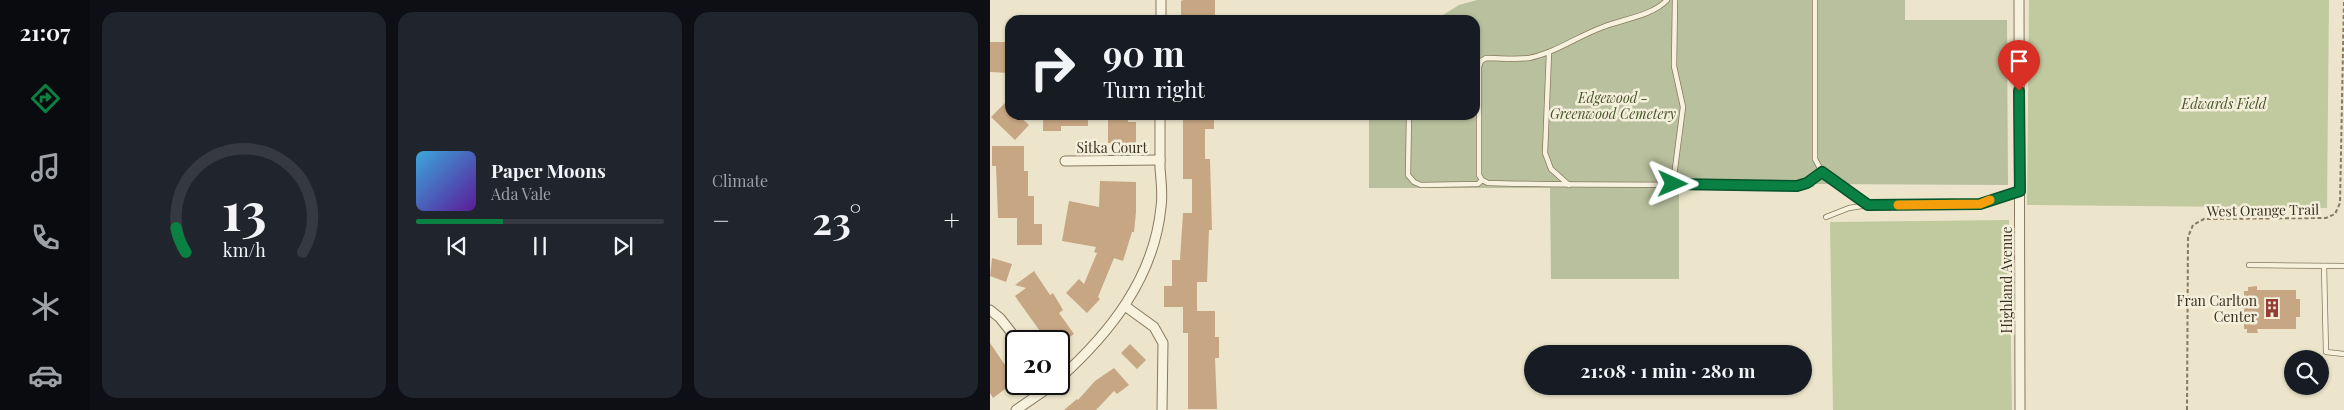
<!DOCTYPE html>
<meta charset="utf-8">
<style>
body{margin:0;font-family:"Playfair Display",serif;background:#20242c;color:#f1f3f6;height:100vh;display:flex;flex-direction:column;font-size:19px;white-space:nowrap}
*{box-sizing:border-box;margin:0}
p{font-size:16px;color:#9ea1a6}
.icon{flex:none;width:28px;height:28px;fill:none;stroke:currentColor;stroke-width:2;stroke-linecap:round;stroke-linejoin:round}
.map{position:relative;flex:1;overflow:hidden}
.side{display:flex;flex-direction:column;gap:12px;padding:12px;background:#0d0f14;width:900px}
.side>*{flex:none}
.guide{position:absolute;left:15px;top:15px;width:475px;height:105px;border-radius:15px;box-shadow:0 1px 4px #0004;background:#171b24;color:#f1f3f6;overflow:hidden}
.controls{position:absolute;left:1294px;top:350px;display:grid;gap:10px}
.controls a{display:grid;place-items:center;width:45px;height:45px;border-radius:50%;background:#171b24;box-shadow:0 1px 4px #0004;font-size:25px}
.speed{position:absolute;left:15px;top:330px;display:flex;gap:10px;font-size:25px;font-weight:700;text-align:center}
.speed>*{display:grid;place-content:center;width:65px;height:65px;border-radius:50%;background:#171b24;box-shadow:0 1px 4px #0004;line-height:1}
.speed .limit{border:2px solid #111;border-radius:8px;background:#fff;color:#111}
.pin{position:absolute;display:grid;place-items:center;width:42px;height:42px;color:#fff;margin:-51px -21px;border-radius:50% 50% 50% 0;rotate:-45deg;box-shadow:0 0 5px #0007}
.pin .icon{rotate:45deg}
.me{position:absolute;width:55px;margin:-28px;rotate:91deg;stroke-linejoin:round;filter:drop-shadow(0 0 4px #0008)}
.turn{display:flex;align-items:center;gap:18px;height:105px;padding:0 15px;font-size:22px}
.turn .icon{width:65px;height:65px;stroke-width:2.5}
.turn b{display:block;font-size:35px;line-height:42px}
.big{font-size:38px;font-weight:700;line-height:1.1}
.side .card{flex:1;display:flex;flex-direction:column;justify-content:center;gap:8px;min-width:0;padding:0 18px;border-radius:15px;background:#20242c}
.side .dial{align-items:center;gap:0}
.dial svg{height:130px;overflow:visible;fill:none;stroke:#363941;stroke-width:7;stroke-linecap:round;text-anchor:middle}
.dial text{fill:#f1f3f6;stroke:none}
.song{display:flex;align-items:center;gap:15px}
.cover{width:60px;height:60px;border-radius:8px;background:linear-gradient(135deg,hsl(200 70% 55%),hsl(270 70% 35%))}
.played{height:5px;border-radius:2px;background:linear-gradient(90deg,#0b8043 35%,#363941 35%)}
.keys{display:flex;justify-content:space-around;direction:ltr}
.heat{display:flex;justify-content:space-between;align-items:center;font-size:28px;direction:ltr}
.side .tiles{flex:1;display:grid;gap:12px;grid-template-columns:repeat(3,1fr)}
.trip{position:absolute;left:534px;top:345px;width:288px;height:50px;border-radius:25px;background:#171b24;box-shadow:0 1px 4px #0004;font-weight:700;line-height:50px;text-align:center}
main{display:flex;flex:1;min-height:0}
.tab-bar{display:flex;flex-direction:column;width:90px;justify-content:space-around;align-items:center;background:#090b0e;color:#9ea1a6}
.tab-bar .icon{width:35px;height:35px}
.tab-bar .active{color:#0b8043}
.tab-bar b{font-size:22px;color:#f1f3f6}
.map>svg:first-child{display:block}
</style>
<main>
<nav class="tab-bar">
<b>21:07</b>
<svg class="icon active" aria-label="directions" viewBox="0 0 24 24"><path d="M12 3l9 9-9 9-9-9zM9 14v-3h6M13 9l2 2-2 2"/></svg>
<svg class="icon" aria-label="music" viewBox="0 0 24 24"><path d="M9 18V5l10-2v13"/><circle cx="6" cy="18" r="3"/><circle cx="16" cy="16" r="3"/></svg>
<svg class="icon" aria-label="phone" viewBox="0 0 24 24"><path d="M5 4h4l2 5-3 2q2 4 5 5l2-3 5 2v4C11 20 4 13 5 4z"/></svg>
<svg class="icon" aria-label="climate" viewBox="0 0 24 24"><path d="M12 3v18M4 7l16 10M4 17L20 7"/></svg>
<svg class="icon" aria-label="car" viewBox="0 0 24 24"><path d="M5 17H2v-5l4-1 3-4h7l3 4 3 1v5h-3M9 17h6M6 11h13"/><circle cx="7" cy="17" r="2"/><circle cx="17" cy="17" r="2"/></svg>
</nav>
<section class="side">
<div class="tiles">
<div class="card dial"><svg viewBox="0 0 100 80">
<path d="M14 69A42 42 0 1 1 86 69"/>
<path d="M14 69A42 42 0 0 1 8 54" stroke="#0b8043"/>
<text x="50" y="56" font-size="32" font-weight="700">13</text>
<text x="50" y="72" font-size="11">km/h</text>
</svg></div>
<div class="card">
<div class="song"><i class="cover"></i><div><b>Paper Moons</b><p>Ada Vale</p></div></div>
<div class="played"></div>
<div class="keys"><svg class="icon" aria-label="previous" viewBox="0 0 24 24"><path d="M18 5L8 12l10 7zM5 5v14"/></svg><svg class="icon" aria-label="pause" viewBox="0 0 24 24"><path d="M8 5v14M16 5v14"/></svg><svg class="icon" aria-label="next" viewBox="0 0 24 24"><path d="M6 5l10 7-10 7zM19 5v14"/></svg></div>
</div>
<div class="card"><p>Climate</p>
<div class="heat"><a>−</a><b class="big">23°</b><a>+</a></div>
</div>
</div>
</section>
<div class="map">
<svg width="1354" height="410" viewBox="0 0 1354 410">
<rect width="100%" height="100%" fill="#ece5cb"/>
<g fill="#c1ca9f">
<path d="M1039 0H1339L1337 208 1037 205Z"/>
<path d="M1019 220 1022 410H843L840 222Z"/>
</g>
<path fill="#b8c09d" d="M487 0H915V20H1017L1018 185 825 184 824 187H689V279H561L560 188H379V115H485V20H445L469 5Z"/>
<g fill="#c7a684">
<path d="M193 0H225V20H205V16H191V1Z"/>
<path d="M0 42H20L19 73 0 72Z"/>
<path d="M15 103 20 108V115H28L39 125 25 140 1 117Z"/>
<path d="M53 115H98V126H71V131H53Z"/>
<path d="M118 115H138V122H146V143H118Z"/>
<path d="M193 115H224V129H215V159H220L222 230H219L217 282H207V311H225V337H229V358H225L227 409H198V333H193V307H174V286H182V260H190L193 213H202V179H193Z"/>
<path d="M2 146H34V171H38V196H44V224H52V245H27V218H8L6 166H2Z"/>
<path d="M110 181 146 182V212L144 232H142L133 261 124 258 108 297 110 299 97 313 76 293 89 279 94 284 107 253 104 252 106 247 72 241 79 201 109 207Z"/>
<path d="M2 258 22 264 16 282 0 276Z"/>
<path d="M44 271 60 295 63 293 73 310 69 313 84 334 74 341H57L25 296 36 288 25 285Z"/>
<path d="M1267 286V290H1306V299H1310V317H1306V329H1267L1268 333H1257V329H1254V291H1258V287Z"/>
<path d="M0 343 26 381 3 398 0 393Z"/>
<path d="M140 344 156 360 147 369 131 353Z"/>
<path d="M124 368 139 385 127 394 124 391 106 410H74L87 399 88 400 105 381Z"/>
</g>
<g fill="none" stroke-linecap="round" stroke-linejoin="round">
<g stroke="#887960" stroke-width="6">
<g id="service">
<path d="M677 0C662 16 633 19 613 27 588 36 565 53 539 58 525 60 510 58 496 58L491 61 489 67V175L492 180 498 183C601 186 704 184 807 185L817 183 832 172"/>
<path d="M825 0V159L832 172 878 205"/>
<path d="M559 52 555 153 561 169 579 185"/>
<path d="M419 115 418 175 424 182 431 185 488 184 492 180"/>
<path d="M683 184 693 107 684 66 685 0"/>
<path d="M836 217 859 208 878 205 990 204 1030 191"/>
<path d="M1259 265 1354 266"/>
<path d="M1334 266 1336 352 1354 354"/>
</g>
</g>
<g stroke="#887960" stroke-width="11">
<g id="minor">
<path d="M1029 0 1030 410"/>
<path d="M171 20V0"/>
<path d="M75 161 170 160"/>
<path d="M135 306 164 327 173 343 172 410"/>
<path d="M0 310 10 318 28 341"/>
<path d="M69 379C120 333 164 278 171 207 173 194 171 181 170 168 170 151 170 133 170 115"/>
<path d="M26 410 64 384"/>
</g>
</g>
<path stroke="#887960" stroke-width="2" stroke-dasharray="4 2.5" stroke-linecap="butt" d="M1197 410 1198 237 1203 225 1214 219 1336 218 1345 214 1350 203 1354 0"/>
<use href="#service" stroke="#f7f2de" stroke-width="4.5"/>
<use href="#minor" stroke="#f7f2de" stroke-width="9"/>
</g>
<g fill="none" stroke-linecap="round" stroke-linejoin="round">
<g stroke="#07532c" stroke-width="12">
<path id="route" d="M683 184 807 186 817 183 832 172 878 205 990 204 1030 191 1029 91"/>
</g>
<use href="#route" stroke="#0b8043" stroke-width="9"/>
<path stroke="#f59e0b" stroke-width="9" d="M908 205 990 204 1000 200"/>
</g>
<defs>
<g id="building-bare" transform="scale(1.5)"><path d="M-4-6H4V6H1V3H-1V6H-4ZM-2.5-4.3h1.7v1.8h-1.7ZM.8-4.3h1.7v1.8H.8ZM-2.5-1h1.7V.8h-1.7ZM.8-1h1.7V.8H.8Z" fill="#933d34" stroke="#f4efda" stroke-width="2.5" paint-order="stroke"/></g>
</defs>
<g fill-rule="evenodd">
<use href="#building-bare" x="1282" y="308"/>
</g>
<g text-anchor="middle" dominant-baseline="central" stroke-width="5" stroke-linejoin="round" paint-order="stroke">
<g font-size="14" font-style="italic" fill="#46552a" stroke="#f4efda">
<text x="623" y="97">Edgewood -<tspan x="623" dy="16">Greenwood Cemetery</tspan></text>
<text x="1234" y="103">Edwards Field</text>
</g>
<g font-size="14" fill="#3a3022" stroke="#f4efda">
<text x="122" y="147">Sitka Court</text>
<text transform="translate(1273 210) rotate(-1)">West Orange Trail</text>
<text transform="translate(1016 280) rotate(-90)">Highland Avenue</text>
</g>
<g font-size="14" fill="#3a3022" stroke="#f4efda" text-anchor="end">
<text x="1267" y="300">Fran Carlton<tspan x="1267" dy="16">Center</tspan></text>
</g>
</g>
</svg>
<div class="controls">
<a><svg class="icon" aria-label="search" viewBox="0 0 24 24"><circle cx="10" cy="10" r="6"/><path d="M15 15l6 6"/></svg></a>
</div>
<div class="speed"><div class="limit">20</div></div>
<div class="pin" style="left:1029px;top:91px;background:#d93025"><svg class="icon" aria-label="arrive" viewBox="0 0 24 24"><path d="M6 21V4h12l-3 4 3 4H6"/></svg></div>
<svg class="me" style="left:683px;top:184px" viewBox="-20 -20 40 40"><path d="M0-17L14 15 0 8-14 15z" fill="#0b8043" stroke="#fff" stroke-width="4"/></svg>
<div class="trip">21:08 · 1 min · 280 m</div>
<div class="guide">
<div class="turn"><svg class="icon" aria-label="right" viewBox="0 0 24 24"><path d="M7 20v-9h11M14 6l5 5-5 5"/></svg><div><b>90 m</b>Turn right</div></div>
</div>
</div>
</main>
